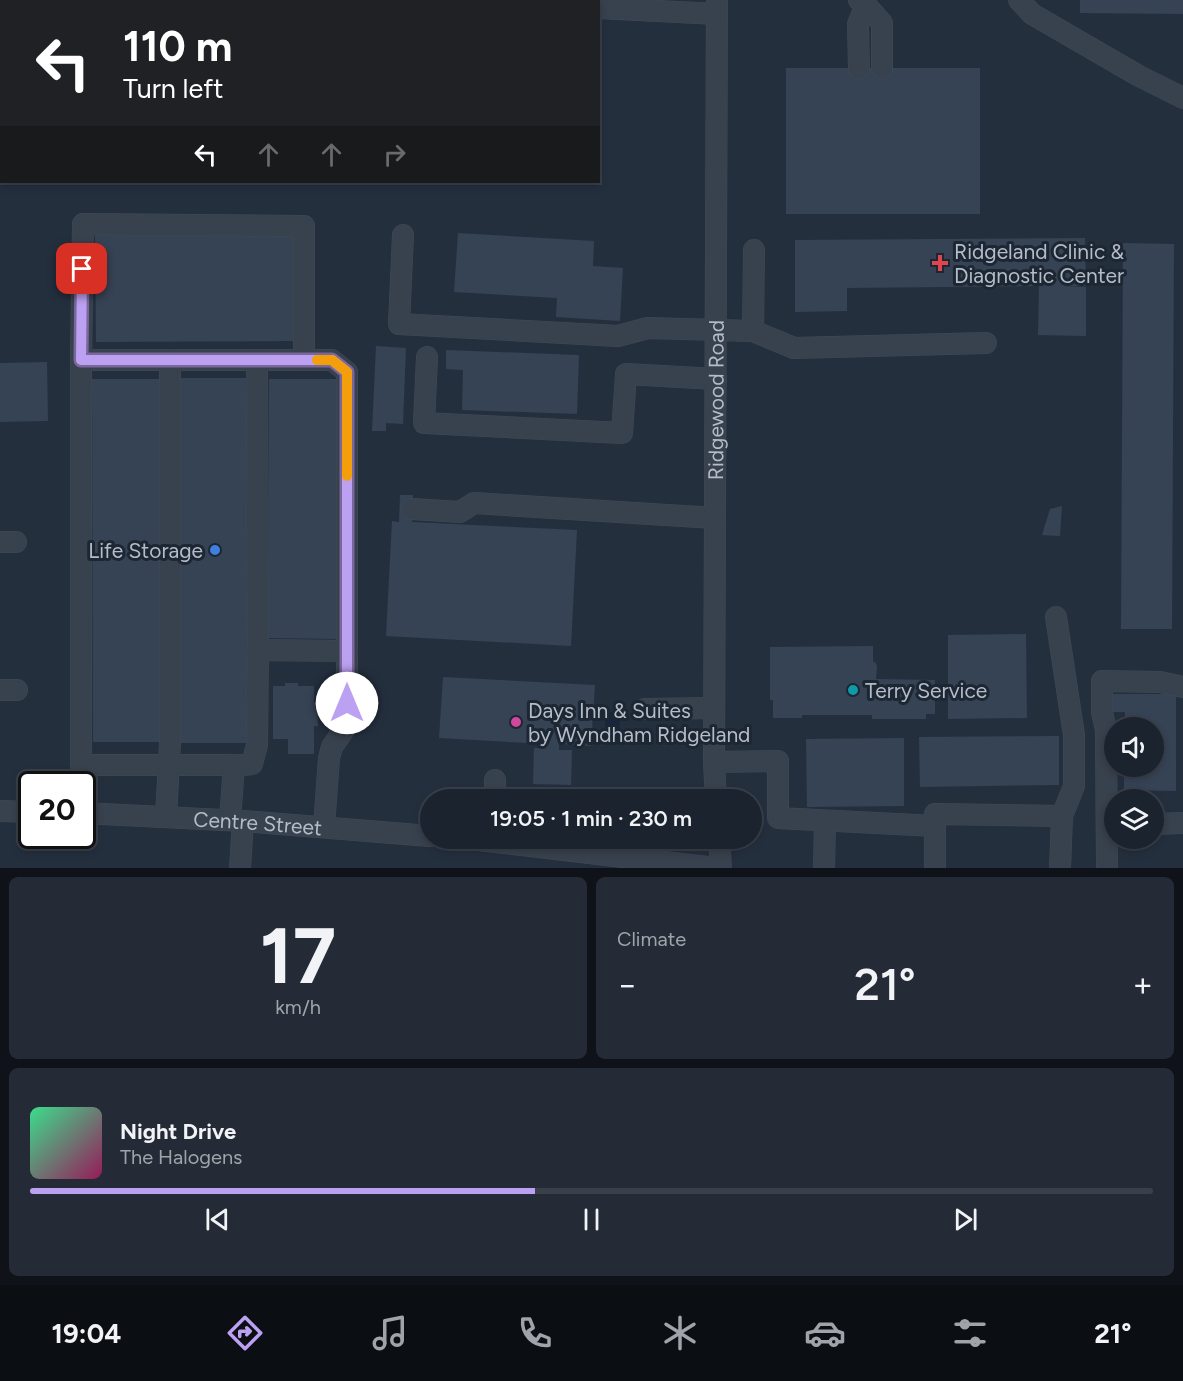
<!DOCTYPE html>
<meta charset="utf-8">
<style>
body{margin:0;font-family:Figtree,sans-serif;background:#242b36;color:#f1f3f6;height:100vh;display:flex;flex-direction:column;font-size:22px;white-space:nowrap}
*{box-sizing:border-box;margin:0}
p{font-size:20px;color:#a0a4aa}
.icon{flex:none;width:33px;height:33px;fill:none;stroke:currentColor;stroke-width:2;stroke-linecap:round;stroke-linejoin:round}
.map{position:relative;height:868px;overflow:hidden}
.panel{display:flex;flex-direction:column;gap:9px;padding:9px;background:#0f1319;flex:1}
.panel>*{flex:none}
.hud{position:absolute;left:0px;top:0px;width:600px;height:183px;box-shadow:0 3px 9px #0003,0 0 0 2px #39404a;background:#202124;color:#fff;overflow:hidden}
.buttons{position:absolute;left:1104px;top:717px;display:grid;gap:12px}
.buttons a{display:grid;place-items:center;width:60px;height:60px;border-radius:50%;background:#1b232e;box-shadow:0 3px 9px #0003,0 0 0 2px #39404a;font-size:30px}
.speed{position:absolute;left:18px;top:771px;display:flex;gap:12px;font-size:30px;font-weight:700;text-align:center}
.speed>*{display:grid;place-content:center;width:78px;height:78px;border-radius:50%;background:#1b232e;box-shadow:0 3px 9px #0003,0 0 0 2px #39404a;line-height:1}
.speed .limit{border:3px solid #111;border-radius:9px;background:#fff;color:#111}
.pin{position:absolute;display:grid;place-items:center;width:51px;height:51px;color:#fff;margin:-26px;border-radius:12px;box-shadow:0 3px 9px #0006}
.me{position:absolute;width:66px;margin:-33px;rotate:0deg;stroke-linejoin:round;filter:drop-shadow(0 0 4px #0008)}
.turn{display:flex;align-items:center;gap:21px;height:126px;padding:0 24px;font-size:27px}
.turn .icon{width:78px;height:78px;stroke-width:2.5}
.turn b{display:block;font-size:42px;line-height:51px}
.lanes{display:flex;align-items:center;height:57px;padding:0 24px;background:#0003;justify-content:center;gap:30px;direction:ltr}
.lanes .off{opacity:.35}
.big{font-size:45px;font-weight:600;line-height:1.1}
.panel .tile{flex:1;display:flex;flex-direction:column;justify-content:center;gap:9px;min-width:0;padding:0 21px;border-radius:9px;background:#242b36}
.panel .dial{align-items:center;gap:0}
.dial b{font-size:78px;line-height:1}
.song{display:flex;align-items:center;gap:18px}
.cover{width:72px;height:72px;border-radius:9px;background:linear-gradient(135deg,hsl(150 70% 55%),hsl(330 70% 35%))}
.played{height:6px;border-radius:3px;background:linear-gradient(90deg,#bca0f2 45%,#39404a 45%)}
.keys{display:flex;justify-content:space-around;direction:ltr}
.heat{display:flex;justify-content:space-between;align-items:center;font-size:33px;direction:ltr}
.panel .tiles{flex:1;display:grid;gap:9px;grid-template-columns:1fr 1fr}
.tile:last-child{grid-column:span 2}
.trip{position:absolute;left:420px;top:789px;width:342px;height:60px;border-radius:30px;background:#1b232e;box-shadow:0 3px 9px #0003,0 0 0 2px #39404a;font-weight:600;line-height:60px;text-align:center}
.tabs{display:flex;height:96px;justify-content:space-around;align-items:center;background:#0b0e12;color:#a0a4aa}
.tabs .icon{width:42px;height:42px}
.tabs .selected{color:#bca0f2}
.tabs b{font-size:27px;color:#f1f3f6}
.map>svg:first-child{display:block}
</style>
<div class="map">
<svg width="1183" height="868" viewBox="0 0 1183 868">
<rect width="100%" height="100%" fill="#242f3e"/>
<path fill="#17263c" d="M605 712 620 713 619 744 605 743Z"/>
<g fill="#364354">
<path d="M1080 0H1183V14L1080 13Z"/>
<rect x="786" y="68" width="194" height="146"/>
<path d="M458 233 594 241 593 266 623 268 620 321 556 317 557 298 454 292Z"/>
<path d="M298 234V341L96 342 95 235Z"/>
<path d="M1085 238 1086 286 1063 287H1086V336L1038 335 1039 286 847 288V311L795 312V240Z"/>
<path d="M1123 243 1174 244 1172 629H1121Z"/>
<path d="M376 346 406 348 403 424 386 423V431H372Z"/>
<path d="M446 350 579 355 577 414 462 410 463 370 446 369Z"/>
<path d="M47 362 48 421 0 422V363Z"/>
<path d="M181 378H249L247 743H179Z"/>
<path d="M92 379H160L161 742H93Z"/>
<path d="M269 379H338L337 639 268 638Z"/>
<path d="M400 495H413L412 522 577 530 571 646 386 636 392 521 399 522Z"/>
<path d="M1062 506 1060 536 1042 535 1050 509Z"/>
<path d="M1026 634 1027 718 948 719V635Z"/>
<path d="M873 646V662H875L877 666 876 679 935 680V714H926V719H872V715H802V718H773V700H770V647Z"/>
<path d="M443 677 595 685 591 746 559 744V750H572L571 785 533 784 534 748H545V744L439 738Z"/>
<path d="M285 683H298V686H314V703H317L318 726H314V754H288V739H273V686H285Z"/>
<path d="M1110 694H1176V791L1124 790V766H1154V728H1125V712H1110Z"/>
<path d="M1059 736V785L920 787 919 737Z"/>
<path d="M904 738V806L807 807 806 739Z"/>
</g>
<g fill="none" stroke-linecap="round" stroke-linejoin="round">
<g stroke="#414a57" stroke-width="22">
<g id="minor">
<path d="M40 0V2"/>
<path d="M454 0 482 2"/>
<path d="M859 0 866 5 882 23V68"/>
<path d="M1019 0 1032 14 1139 76 1183 98"/>
<path d="M598 8 717 14"/>
<path d="M859 68 858 24 866 5"/>
<path d="M0 148 2 149"/>
<path d="M403 235 399 324 618 336 648 328 753 331 794 348 986 343"/>
<path d="M753 331 754 250"/>
<path d="M427 357 424 423 622 433 626 374 716 379"/>
<path d="M81 360H332L347 372V725L332 747 329 758 324 827"/>
<path d="M257 360 258 650"/>
<path d="M304 360V226L83 224 81 360V765H243L252 764 257 745 258 650 347 651"/>
<path d="M412 509 460 512 474 503 715 518"/>
<path d="M0 542H16"/>
<path d="M1056 617 1074 735V786L1062 816 1060 868"/>
<path d="M0 690H17"/>
<path d="M645 709 714 708"/>
<path d="M714 762 778 761V818L935 826"/>
<path d="M495 780V800"/>
<path id="s1" d="M716 800 714 762 717 0"/>
<path d="M0 811 32 812"/>
<path id="s2" d="M82 813 243 821 430 836"/>
<path d="M166 817 170 743V360"/>
<path d="M230 820 234 765"/>
<path d="M1154 824 1183 823"/>
<path d="M461 838 716 868"/>
<path d="M719 838 721 868"/>
<path d="M240 868 243 821"/>
<path d="M824 868 825 821"/>
<path d="M935 868V814L1062 816"/>
<path d="M1107 868 1106 730 1102 712V681L1160 682 1183 687"/>
</g>
</g>
<use href="#minor" stroke="#38414e" stroke-width="21"/>
</g>
<g fill="none" stroke-linecap="round" stroke-linejoin="round">
<g stroke="#7a689d" stroke-width="15">
<path id="route" d="M82 269 81 360H332L347 372V703"/>
</g>
<use href="#route" stroke="#bca0f2" stroke-width="10"/>
<path stroke="#f59e0b" stroke-width="10" d="M317 360H332L347 372V476"/>
</g>
<path fill="#e0444e" stroke="#1d2633" stroke-width="2" d="M937 254h6v6h6v6h-6v6h-6v-6h-6v-6h6z"/>
<circle fill="#3f7fe0" stroke="#1d2633" stroke-width="2" cx="215" cy="550" r="6"/>
<circle fill="#0f9aa8" stroke="#1d2633" stroke-width="2" cx="853" cy="690" r="6"/>
<circle fill="#d1479c" stroke="#1d2633" stroke-width="2" cx="516" cy="722" r="6"/>
<g text-anchor="middle" dominant-baseline="central" stroke-width="6" stroke-linejoin="round" paint-order="stroke">
<g font-size="21" fill="#b4bcc9" stroke="#1d2633" text-anchor="start">
<text x="954" y="251">Ridgeland Clinic &amp;<tspan x="954" dy="24">Diagnostic Center</tspan></text>
<text x="203" y="550" text-anchor="end">Life Storage</text>
<text x="865" y="690">Terry Service</text>
<text x="528" y="710">Days Inn &amp; Suites<tspan x="528" dy="24">by Wyndham Ridgeland</tspan></text>
</g>
<g font-size="21" fill="#b4bcc9" stroke="#1d2633">
<text stroke="none"><textPath href="#s1" startOffset="400">Ridgewood Road</textPath></text>
<text stroke="none"><textPath href="#s2" startOffset="176">Centre Street</textPath></text>
</g>
</g>
</svg>
<div class="buttons">
<a><svg class="icon" aria-label="sound" viewBox="0 0 24 24"><path d="M4 9h4l5-4v14l-5-4H4zM17 9q2 3 0 6"/></svg></a>
<a><svg class="icon" aria-label="layers" viewBox="0 0 24 24"><path d="M12 4l9 5-9 5-9-5zM3 14l9 5 9-5"/></svg></a>
</div>
<div class="speed"><div class="limit">20</div></div>
<div class="pin" style="left:82px;top:269px;background:#d93025"><svg class="icon" aria-label="arrive" viewBox="0 0 24 24"><path d="M6 21V4h12l-3 4 3 4H6"/></svg></div>
<svg class="me" style="left:347px;top:703px" viewBox="-20 -20 40 40"><circle r="19" fill="#fff"/><path d="M0-13L10 11 0 6-10 11z" fill="#bca0f2"/></svg>
<div class="trip">19:05 · 1 min · 230 m</div>
<div class="hud">
<div class="turn"><svg class="icon" aria-label="left" viewBox="0 0 24 24"><path d="M17 20v-9H6M10 6l-5 5 5 5"/></svg><div><b>110 m</b>Turn left</div></div>
<div class="lanes"><svg class="icon" aria-label="left" viewBox="0 0 24 24"><path d="M17 20v-9H6M10 6l-5 5 5 5"/></svg><svg class="icon off" aria-label="ahead" viewBox="0 0 24 24"><path d="M12 20V5M6 11l6-6 6 6"/></svg><svg class="icon off" aria-label="ahead" viewBox="0 0 24 24"><path d="M12 20V5M6 11l6-6 6 6"/></svg><svg class="icon off" aria-label="right" viewBox="0 0 24 24"><path d="M7 20v-9h11M14 6l5 5-5 5"/></svg></div>
</div>
</div>
<section class="panel">
<div class="tiles">
<div class="tile dial"><b>17</b><p>km/h</p></div>
<div class="tile"><p>Climate</p>
<div class="heat"><a>−</a><b class="big">21°</b><a>+</a></div>
</div>
<div class="tile">
<div class="song"><i class="cover"></i><div><b>Night Drive</b><p>The Halogens</p></div></div>
<div class="played"></div>
<div class="keys"><svg class="icon" aria-label="previous" viewBox="0 0 24 24"><path d="M18 5L8 12l10 7zM5 5v14"/></svg><svg class="icon" aria-label="pause" viewBox="0 0 24 24"><path d="M8 5v14M16 5v14"/></svg><svg class="icon" aria-label="next" viewBox="0 0 24 24"><path d="M6 5l10 7-10 7zM19 5v14"/></svg></div>
</div>
</div>
</section>
<nav class="tabs">
<b>19:04</b>
<svg class="icon selected" aria-label="directions" viewBox="0 0 24 24"><path d="M12 3l9 9-9 9-9-9zM9 14v-3h6M13 9l2 2-2 2"/></svg>
<svg class="icon" aria-label="music" viewBox="0 0 24 24"><path d="M9 18V5l10-2v13"/><circle cx="6" cy="18" r="3"/><circle cx="16" cy="16" r="3"/></svg>
<svg class="icon" aria-label="phone" viewBox="0 0 24 24"><path d="M5 4h4l2 5-3 2q2 4 5 5l2-3 5 2v4C11 20 4 13 5 4z"/></svg>
<svg class="icon" aria-label="climate" viewBox="0 0 24 24"><path d="M12 3v18M4 7l16 10M4 17L20 7"/></svg>
<svg class="icon" aria-label="car" viewBox="0 0 24 24"><path d="M5 17H2v-5l4-1 3-4h7l3 4 3 1v5h-3M9 17h6M6 11h13"/><circle cx="7" cy="17" r="2"/><circle cx="17" cy="17" r="2"/></svg>
<svg class="icon" aria-label="filters" viewBox="0 0 24 24"><path d="M4 7h16M4 17h16"/><circle cx="9" cy="7" r="2"/><circle cx="15" cy="17" r="2"/></svg>
<b>21°</b>
</nav>
